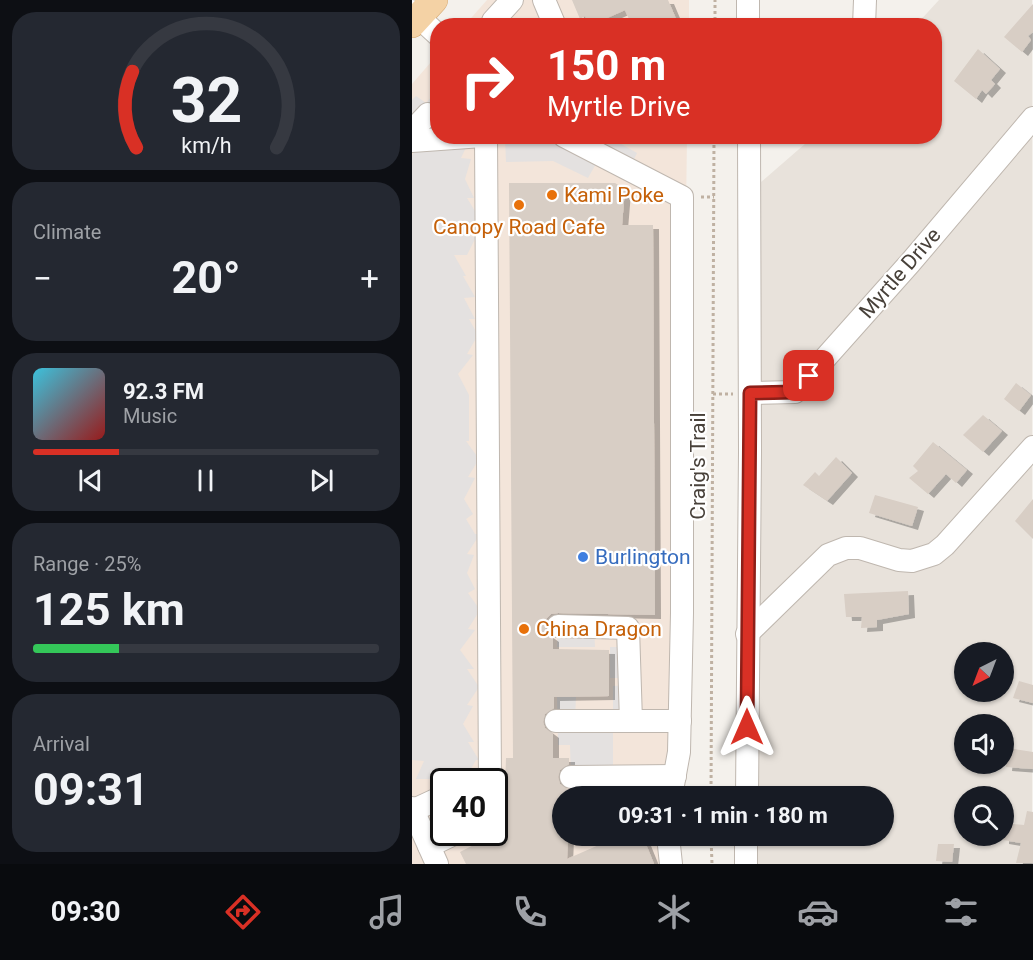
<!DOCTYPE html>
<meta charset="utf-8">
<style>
body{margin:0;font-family:Roboto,sans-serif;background:#242831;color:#f1f3f6;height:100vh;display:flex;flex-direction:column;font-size:22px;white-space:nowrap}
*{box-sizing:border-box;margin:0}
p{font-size:20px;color:#9ea1a6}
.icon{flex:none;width:33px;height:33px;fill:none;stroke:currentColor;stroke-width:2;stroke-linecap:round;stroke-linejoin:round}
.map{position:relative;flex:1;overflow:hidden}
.sheet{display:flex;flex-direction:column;gap:12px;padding:12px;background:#0d0f14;width:412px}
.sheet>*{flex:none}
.banner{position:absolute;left:18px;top:18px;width:512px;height:126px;border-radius:24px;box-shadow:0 2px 4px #0004;background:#d93025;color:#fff;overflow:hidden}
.needle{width:39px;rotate:222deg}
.tools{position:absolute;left:542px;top:642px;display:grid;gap:12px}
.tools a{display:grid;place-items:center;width:60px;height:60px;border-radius:50%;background:#171b24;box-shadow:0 2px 4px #0004;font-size:30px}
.speed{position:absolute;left:18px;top:768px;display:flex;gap:12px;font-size:30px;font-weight:700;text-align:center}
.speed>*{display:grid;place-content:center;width:78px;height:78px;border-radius:50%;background:#171b24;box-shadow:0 2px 4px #0004;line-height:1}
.speed .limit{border:3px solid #111;border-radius:9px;background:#fff;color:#111}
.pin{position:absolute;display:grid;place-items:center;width:51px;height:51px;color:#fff;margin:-26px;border-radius:12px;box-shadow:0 3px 9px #0006}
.me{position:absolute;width:66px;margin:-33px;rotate:0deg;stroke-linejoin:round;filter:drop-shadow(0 0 4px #0008)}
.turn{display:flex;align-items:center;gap:21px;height:126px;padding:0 18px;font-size:27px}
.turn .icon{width:78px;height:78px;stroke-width:2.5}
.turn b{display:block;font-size:42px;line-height:51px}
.big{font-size:45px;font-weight:700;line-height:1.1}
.sheet .card{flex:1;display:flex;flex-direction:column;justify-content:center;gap:9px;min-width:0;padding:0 21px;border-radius:24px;background:#242831}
.sheet .dial{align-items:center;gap:0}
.dial svg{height:156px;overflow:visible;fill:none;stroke:#363941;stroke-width:7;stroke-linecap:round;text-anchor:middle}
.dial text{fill:#f1f3f6;stroke:none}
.song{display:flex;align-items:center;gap:18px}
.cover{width:72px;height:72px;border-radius:9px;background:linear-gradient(135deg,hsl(190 70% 55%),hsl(0 70% 35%))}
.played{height:6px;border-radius:3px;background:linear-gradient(90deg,#d93025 25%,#363941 25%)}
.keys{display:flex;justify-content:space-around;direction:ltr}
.heat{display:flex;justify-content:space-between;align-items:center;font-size:33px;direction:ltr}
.charge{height:9px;border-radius:4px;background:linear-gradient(90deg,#34c759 25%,#363941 0)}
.trip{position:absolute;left:140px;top:786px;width:342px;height:60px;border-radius:30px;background:#171b24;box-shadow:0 2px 4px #0004;font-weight:700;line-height:60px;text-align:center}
.tab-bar{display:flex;height:96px;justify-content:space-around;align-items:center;background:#090b0e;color:#9ea1a6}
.tab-bar .icon{width:42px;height:42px}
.tab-bar .selected{color:#d93025}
.tab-bar b{font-size:27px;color:#f1f3f6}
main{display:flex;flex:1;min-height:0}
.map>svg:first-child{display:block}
</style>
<main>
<section class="sheet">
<div class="card dial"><svg viewBox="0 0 100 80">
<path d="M14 69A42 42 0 1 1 86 69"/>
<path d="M14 69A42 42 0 0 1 12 30" stroke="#d93025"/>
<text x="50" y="56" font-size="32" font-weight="700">32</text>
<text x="50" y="72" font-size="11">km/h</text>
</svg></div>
<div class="card"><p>Climate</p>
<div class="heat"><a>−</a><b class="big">20°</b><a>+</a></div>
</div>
<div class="card">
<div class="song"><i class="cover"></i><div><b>92.3 FM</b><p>Music</p></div></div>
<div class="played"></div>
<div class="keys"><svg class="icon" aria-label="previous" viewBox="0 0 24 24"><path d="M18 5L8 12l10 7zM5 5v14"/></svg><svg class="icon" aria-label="pause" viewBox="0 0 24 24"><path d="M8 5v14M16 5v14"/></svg><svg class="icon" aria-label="next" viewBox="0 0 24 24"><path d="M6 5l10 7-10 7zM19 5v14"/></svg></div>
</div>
<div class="card"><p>Range · 25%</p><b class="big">125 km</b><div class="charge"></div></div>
<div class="card"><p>Arrival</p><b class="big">09:31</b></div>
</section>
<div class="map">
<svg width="621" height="864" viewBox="0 0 621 864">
<defs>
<filter id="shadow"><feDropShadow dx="6" dy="4" stdDeviation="0" flood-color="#0004"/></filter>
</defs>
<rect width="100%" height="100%" fill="#f4f1ec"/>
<path fill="#e8e2db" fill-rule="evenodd" d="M527 0H620V864H345L346 836H471V796H346L349 182 401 137 522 136V26L504 25ZM552 652H591V692H552ZM552 724H591V764H552ZM552 796H591V836H552Z"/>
<g fill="#f3e5da" fill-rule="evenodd">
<path d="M75 0H277V25L52 26Z"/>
<path d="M25 55 26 136 275 137 266 796H150V836H266L265 864H0V84ZM32 782H82V832H32Z"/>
</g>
<g fill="#e4e1e0">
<path d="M23 93 25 96V121L24 122 16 114 0 131V100L4 96 14 103Z"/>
<path d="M59 137 49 158 59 159 53 179 62 198H55L66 216 68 217 56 236 64 237 55 255H42L54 276H51L63 297 52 298 63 319H57L66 335 55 354 61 355 46 374 57 395V441H54L67 459 56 477 63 478 52 499 61 514 54 519 63 534H68L55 554 62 555 55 573 63 589 56 593 68 610 56 629 63 630 48 650 62 669H55L67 687 55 705 61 706 51 724 62 742H56L67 760H64L53 779H4L12 761 0 760V156L8 140Z"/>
<path d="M93 137H197L225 153 217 170 189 155 176 178 141 161 94 162Z"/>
<path d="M146 626 182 627 183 647H145Z"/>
<path d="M198 647H216L217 678H198Z"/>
<path d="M218 685V710H201V686Z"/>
<path d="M145 697H164L163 721H201V777H159L158 745H146Z"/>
<path d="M31 813 32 832 26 842 17 820Z"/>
</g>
<g fill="#d8cec5" filter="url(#shadow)">
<path d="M160 0H256L267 26H220L213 10 177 26 173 16 168 19Z"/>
<path d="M621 4V32L616 36 619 40 610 52 592 37Z"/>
<path d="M566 49 588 69 579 80 583 84 574 94 570 90 564 99 542 81Z"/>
<path d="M97 183H203L213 189 210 225H241L243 615 146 613 139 614 134 619 133 626 134 633 141 638V649L197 650V696L142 697V708L133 714 131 722 133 728 141 734V758H157V764L148 770 146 777 148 784 156 790V796H150V836H156L155 859 205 837H231L242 864H54L48 852 89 831 92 819 94 758H101Z"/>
<path d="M604 383 619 395 607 411 592 399Z"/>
<path d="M571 415 590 431 571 452 551 435Z"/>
<path d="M521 442 555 470 544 483 534 474 516 494 497 478 506 471 501 466Z"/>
<path d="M424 457 440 473 415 501 391 485 403 472 407 476Z"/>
<path d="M463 495 506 507 500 526 457 513Z"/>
<path d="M621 499V539L603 521Z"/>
<path d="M496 591 497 614 465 620V627L449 628 450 617H434L432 594Z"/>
<path d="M607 681 621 685V703L601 698Z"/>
<path d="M596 748 621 752V769L594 767Z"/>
<path d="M615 811 621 812V863H604L609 843 591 840V823L612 825Z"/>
<path d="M526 844H542L540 862 524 861Z"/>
</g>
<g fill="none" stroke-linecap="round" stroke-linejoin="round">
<g stroke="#bfb7af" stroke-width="24">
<g id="minor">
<path d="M132 0 143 26"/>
<path d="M336 0V26"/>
<path d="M0 11 26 35"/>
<path d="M90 26 81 21 100 0"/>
<path d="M452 26 453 0"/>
<path d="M0 131 16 114"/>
<path d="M74 136 78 782"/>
<path d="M152 136 270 197V613L267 752 259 796"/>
<path d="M0 141 70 136"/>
<path d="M338 393 383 392 498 263 621 118"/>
<path d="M146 626 216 628 219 721"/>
<path d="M335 634 416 555 434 548H448L487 560 500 561 522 554 533 545 621 447"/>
<path d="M144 721H268"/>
<path d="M159 777 263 776"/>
<path d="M335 796 338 452 337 136"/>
<path d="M0 808 25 864"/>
<path d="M0 811 32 796"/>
<path d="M256 836 259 864"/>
<path d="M17 846 46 832"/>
<path d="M334 864V836"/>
</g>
</g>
<g stroke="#d8ac76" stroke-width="28">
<path id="major" d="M0 24 22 0"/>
</g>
<g stroke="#bfb1a2" stroke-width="3" stroke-dasharray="3 3" stroke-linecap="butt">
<path d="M303 26V0"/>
<path d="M289 197H302"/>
<path d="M301 394H321"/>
<path d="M299 796 302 136"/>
<path d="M299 836 300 864"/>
</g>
<use href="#minor" stroke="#fff" stroke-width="22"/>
<use href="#major" stroke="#f4d2a5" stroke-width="27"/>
</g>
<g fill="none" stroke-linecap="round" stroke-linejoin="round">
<g stroke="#8d1f18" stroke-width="15">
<path id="route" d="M335 727 338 393 383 392 397 376"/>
</g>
<use href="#route" stroke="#d93025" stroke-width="10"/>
</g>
<g fill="#e8710a" stroke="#fff" stroke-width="2">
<circle cx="140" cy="195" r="6"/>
<circle cx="107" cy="205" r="6"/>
<circle cx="112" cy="629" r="6"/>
</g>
<circle fill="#3f7fe0" stroke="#fff" stroke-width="2" cx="171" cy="557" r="6"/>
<g text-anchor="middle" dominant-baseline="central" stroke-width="4.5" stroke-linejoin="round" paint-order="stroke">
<g font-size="21" fill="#c56008" stroke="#fff" text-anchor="start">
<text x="152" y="195">Kami Poke</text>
<text x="107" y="227" text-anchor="middle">Canopy Road Cafe</text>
<text x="124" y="629">China Dragon</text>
</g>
<g font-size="21" fill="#48413a" stroke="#fff">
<text transform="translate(488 273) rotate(-49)">Myrtle Drive</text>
<text transform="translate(286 466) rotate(-90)">Craig's Trail</text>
</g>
<g font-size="21" fill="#366cbe" stroke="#fff" text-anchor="start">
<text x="183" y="557">Burlington</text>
</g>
</g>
</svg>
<div class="tools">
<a><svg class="needle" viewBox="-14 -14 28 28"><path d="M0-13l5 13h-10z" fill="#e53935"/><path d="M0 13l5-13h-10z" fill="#9ea1a6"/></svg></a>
<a><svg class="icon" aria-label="sound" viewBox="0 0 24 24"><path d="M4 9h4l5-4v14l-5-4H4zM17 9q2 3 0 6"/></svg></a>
<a><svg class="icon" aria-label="search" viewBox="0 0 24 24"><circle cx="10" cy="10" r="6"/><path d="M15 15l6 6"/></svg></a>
</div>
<div class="speed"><div class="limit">40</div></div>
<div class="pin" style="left:397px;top:376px;background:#d93025"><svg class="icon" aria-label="arrive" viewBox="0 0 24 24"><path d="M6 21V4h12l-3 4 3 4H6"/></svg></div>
<svg class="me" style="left:335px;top:727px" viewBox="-20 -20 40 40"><path d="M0-17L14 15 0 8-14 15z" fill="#d93025" stroke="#fff" stroke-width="4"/></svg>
<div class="trip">09:31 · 1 min · 180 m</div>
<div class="banner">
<div class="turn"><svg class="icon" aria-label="right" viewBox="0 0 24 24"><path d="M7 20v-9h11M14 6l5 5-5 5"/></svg><div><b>150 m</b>Myrtle Drive</div></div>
</div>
</div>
</main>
<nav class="tab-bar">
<b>09:30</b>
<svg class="icon selected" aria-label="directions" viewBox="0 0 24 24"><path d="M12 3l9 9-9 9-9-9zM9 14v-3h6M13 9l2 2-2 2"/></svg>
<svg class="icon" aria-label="music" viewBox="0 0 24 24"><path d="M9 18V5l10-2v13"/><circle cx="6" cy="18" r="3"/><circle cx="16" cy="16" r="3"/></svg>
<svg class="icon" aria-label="phone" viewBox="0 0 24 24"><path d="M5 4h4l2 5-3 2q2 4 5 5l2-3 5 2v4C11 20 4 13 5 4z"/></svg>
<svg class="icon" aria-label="climate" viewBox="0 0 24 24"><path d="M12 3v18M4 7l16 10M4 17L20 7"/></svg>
<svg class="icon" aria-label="car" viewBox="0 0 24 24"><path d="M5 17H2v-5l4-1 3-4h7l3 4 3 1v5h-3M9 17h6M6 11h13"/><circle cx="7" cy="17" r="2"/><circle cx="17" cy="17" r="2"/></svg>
<svg class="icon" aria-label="filters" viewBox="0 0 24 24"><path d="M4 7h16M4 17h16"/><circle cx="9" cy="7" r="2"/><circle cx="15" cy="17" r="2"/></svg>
</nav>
